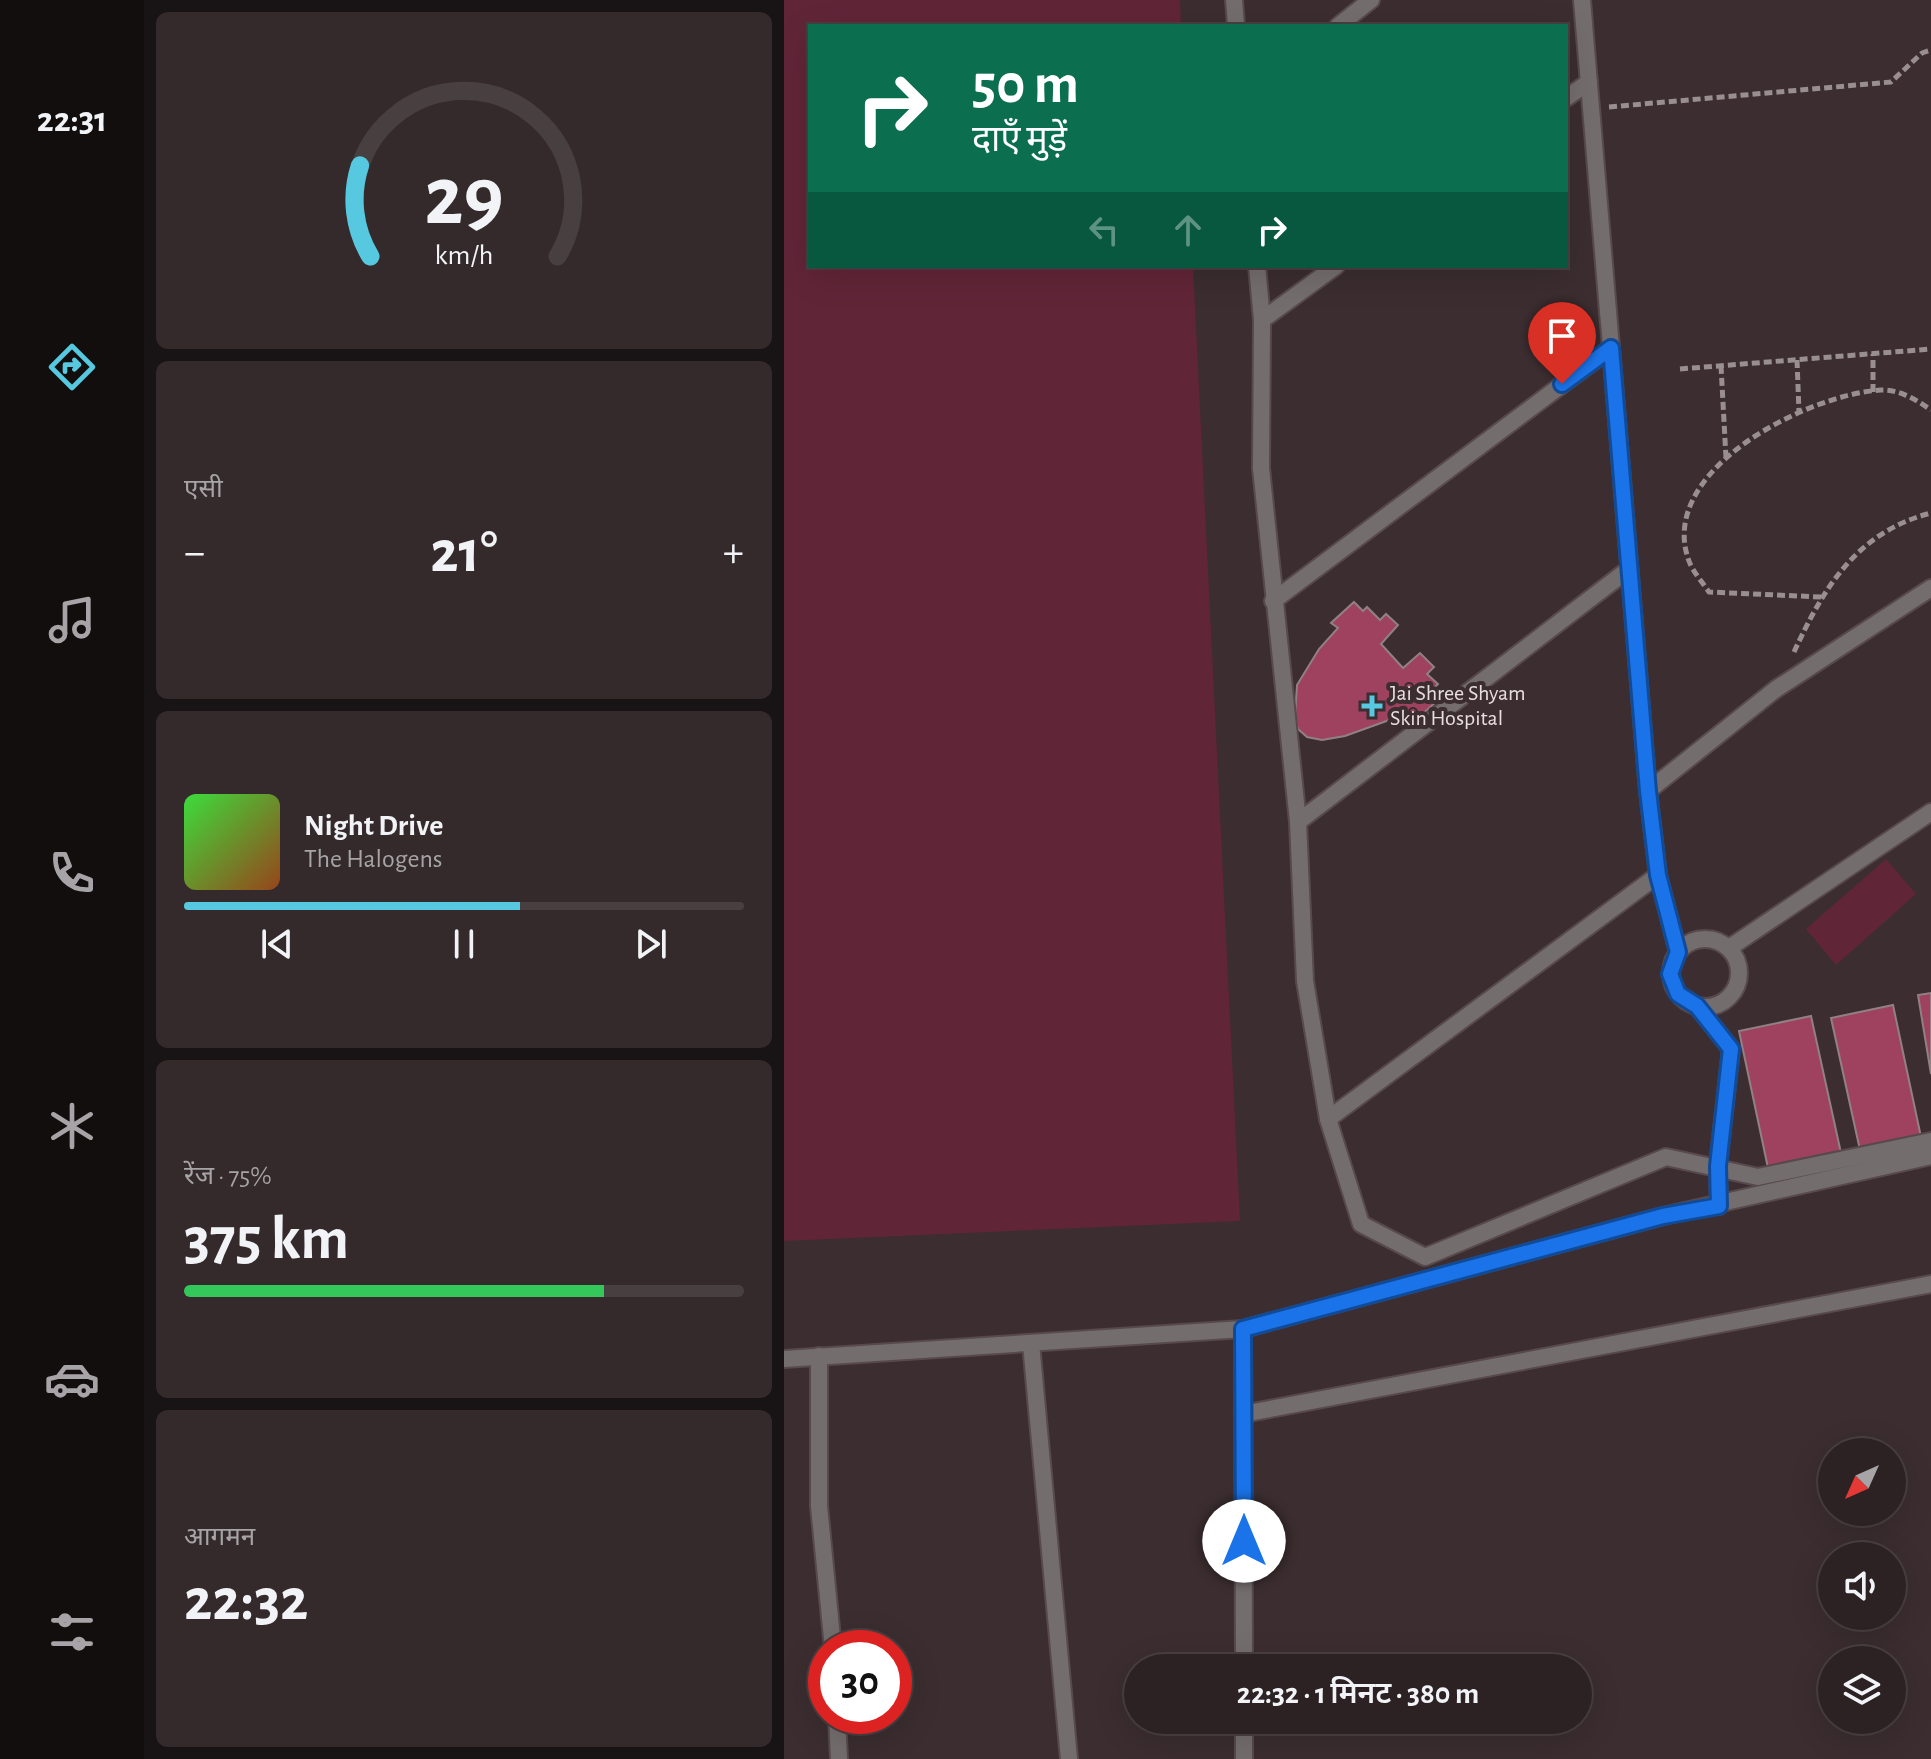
<!DOCTYPE html>
<html lang="hi">
<meta charset="utf-8">
<style>
body{margin:0;font-family:"Alegreya Sans","Noto Sans Devanagari",sans-serif;background:#342a2c;color:#f1f3f6;height:100vh;display:flex;flex-direction:column;font-size:30px;white-space:nowrap}
*{box-sizing:border-box;margin:0}
p{font-size:26px;color:#a6a4a6}
.icon{flex:none;width:44px;height:44px;fill:none;stroke:currentColor;stroke-width:2;stroke-linecap:round;stroke-linejoin:round}
.map{position:relative;flex:1;overflow:hidden}
.drawer{display:flex;flex-direction:column;gap:12px;padding:12px;background:#181314;width:640px}
.drawer>*{flex:none}
.hud{position:absolute;left:24px;top:24px;width:760px;height:244px;border-radius:0px;box-shadow:0 8px 32px #0002,0 0 0 2px #483f41;background:#0b6e4f;color:#fff;overflow:hidden}
.needle{width:52px;rotate:225deg}
.buttons{position:absolute;left:1034px;top:1438px;display:grid;gap:16px}
.buttons a{display:grid;place-items:center;width:88px;height:88px;border-radius:50%;background:#2c2224;box-shadow:0 8px 32px #0002,0 0 0 2px #483f41;font-size:40px}
.speed{position:absolute;left:24px;top:1630px;display:flex;gap:16px;font-size:40px;font-weight:700;text-align:center}
.speed>*{display:grid;place-content:center;width:104px;height:104px;border-radius:50%;background:#2c2224;box-shadow:0 8px 32px #0002,0 0 0 2px #483f41;line-height:1}
.speed .limit{border:12px solid #d22;background:#fff;color:#111}
.pin{position:absolute;display:grid;place-items:center;width:68px;height:68px;color:#fff;margin:-82px -34px;border-radius:50% 50% 50% 0;rotate:-45deg;box-shadow:0 0 8px #0007}
.pin .icon{rotate:45deg}
.me{position:absolute;width:88px;margin:-44px;rotate:0deg;stroke-linejoin:round;filter:drop-shadow(0 0 6px #0008)}
.turn{display:flex;align-items:center;gap:28px;height:168px;padding:0 32px;font-size:36px}
.turn .icon{width:104px;height:104px;stroke-width:2.5}
.turn b{display:block;font-size:56px;line-height:68px}
.lanes{display:flex;align-items:center;height:76px;padding:0 32px;background:#0003;justify-content:center;gap:40px;direction:ltr}
.lanes .off{opacity:.35}
.big{font-size:60px;font-weight:600;line-height:1.1}
.drawer .tile{flex:1;display:flex;flex-direction:column;justify-content:center;gap:12px;min-width:0;padding:0 28px;border-radius:12px;background:#342a2c}
.drawer .dial{align-items:center;gap:0}
.dial svg{height:208px;overflow:visible;fill:none;stroke:#483f41;stroke-width:7;stroke-linecap:round;text-anchor:middle}
.dial text{fill:#f1f3f6;stroke:none}
.song{display:flex;align-items:center;gap:24px}
.cover{width:96px;height:96px;border-radius:12px;background:linear-gradient(135deg,hsl(120 70% 55%),hsl(20 70% 35%))}
.played{height:8px;border-radius:4px;background:linear-gradient(90deg,#56c9e0 60%,#483f41 60%)}
.keys{display:flex;justify-content:space-around;direction:ltr}
.heat{display:flex;justify-content:space-between;align-items:center;font-size:44px;direction:ltr}
.charge{height:12px;border-radius:6px;background:linear-gradient(90deg,#34c759 75%,#483f41 0)}
.trip{position:absolute;left:340px;top:1654px;width:468px;height:80px;border-radius:40px;background:#2c2224;box-shadow:0 8px 32px #0002,0 0 0 2px #483f41;font-weight:600;line-height:80px;text-align:center}
main{display:flex;flex:1;min-height:0}
.dock{display:flex;flex-direction:column;width:144px;justify-content:space-around;align-items:center;background:#120e0e;color:#a6a4a6}
.dock .icon{width:56px;height:56px}
.dock .active{color:#56c9e0}
.dock b{font-size:36px;color:#f1f3f6}
.map>svg:first-child{display:block}
</style>
<main>
<nav class="dock">
<b>22:31</b>
<svg class="icon active" aria-label="directions" viewBox="0 0 24 24"><path d="M12 3l9 9-9 9-9-9zM9 14v-3h6M13 9l2 2-2 2"/></svg>
<svg class="icon" aria-label="music" viewBox="0 0 24 24"><path d="M9 18V5l10-2v13"/><circle cx="6" cy="18" r="3"/><circle cx="16" cy="16" r="3"/></svg>
<svg class="icon" aria-label="phone" viewBox="0 0 24 24"><path d="M5 4h4l2 5-3 2q2 4 5 5l2-3 5 2v4C11 20 4 13 5 4z"/></svg>
<svg class="icon" aria-label="climate" viewBox="0 0 24 24"><path d="M12 3v18M4 7l16 10M4 17L20 7"/></svg>
<svg class="icon" aria-label="car" viewBox="0 0 24 24"><path d="M5 17H2v-5l4-1 3-4h7l3 4 3 1v5h-3M9 17h6M6 11h13"/><circle cx="7" cy="17" r="2"/><circle cx="17" cy="17" r="2"/></svg>
<svg class="icon" aria-label="filters" viewBox="0 0 24 24"><path d="M4 7h16M4 17h16"/><circle cx="9" cy="7" r="2"/><circle cx="15" cy="17" r="2"/></svg>
</nav>
<section class="drawer">
<div class="tile dial"><svg viewBox="0 0 100 80">
<path d="M14 69A42 42 0 1 1 86 69"/>
<path d="M14 69A42 42 0 0 1 10 34" stroke="#56c9e0"/>
<text x="50" y="56" font-size="32" font-weight="700">29</text>
<text x="50" y="72" font-size="11">km/h</text>
</svg></div>
<div class="tile"><p>एसी</p>
<div class="heat"><a>−</a><b class="big">21°</b><a>+</a></div>
</div>
<div class="tile">
<div class="song"><i class="cover"></i><div><b>Night Drive</b><p>The Halogens</p></div></div>
<div class="played"></div>
<div class="keys"><svg class="icon" aria-label="previous" viewBox="0 0 24 24"><path d="M18 5L8 12l10 7zM5 5v14"/></svg><svg class="icon" aria-label="pause" viewBox="0 0 24 24"><path d="M8 5v14M16 5v14"/></svg><svg class="icon" aria-label="next" viewBox="0 0 24 24"><path d="M6 5l10 7-10 7zM19 5v14"/></svg></div>
</div>
<div class="tile"><p>रेंज · 75%</p><b class="big">375 km</b><div class="charge"></div></div>
<div class="tile"><p>आगमन</p><b class="big">22:32</b></div>
</section>
<div class="map">
<svg width="1147" height="1759" viewBox="0 0 1147 1759">
<rect width="100%" height="100%" fill="#3b2d30"/>
<g fill="#612538">
<path d="M0 0H396L397 26H26V266H409L456 1221 0 1241Z"/>
<path d="M1102 859 1132 894 1052 965 1022 929Z"/>
</g>
<g fill="#9e425f" stroke="#918084" stroke-width="2">
<path d="M570 602 579 611 583 607 596 620 602 614 614 625 597 644 619 668 636 653 650 667 643 674 654 684 646 692 654 700 630 722 622 714 561 736 538 740 523 737 514 729 511 717 513 685 535 649 554 628 547 623Z"/>
<path d="M1147 993V1074L1134 995Z"/>
<path d="M1109 1005 1137 1137 1076 1150 1047 1018Z"/>
<path d="M1027 1016 1057 1153 984 1168 955 1031Z"/>
</g>
<g fill="none" stroke-linecap="round" stroke-linejoin="round">
<g stroke="#57494c" stroke-width="20">
<g id="minor">
<path d="M450 0 452 26"/>
<path d="M798 0 864 791 874 875 894 952"/>
<path d="M554 26 587 0"/>
<path d="M782 98 805 82"/>
<path d="M473 266 478 320 477 468 514 822 521 981 544 1119 577 1224 641 1257 882 1157 974 1177 1147 1141"/>
<path d="M478 320 552 266"/>
<path d="M489 601 827 348"/>
<path d="M864 791 992 689 1147 588"/>
<path d="M514 822 845 569"/>
<circle cx="921" cy="973" r="34"/>
<path d="M945 948 1147 812"/>
<path d="M913 1006 947 1049 934 1166 935 1206"/>
<path d="M544 1119 874 875"/>
<path d="M459 1329 460 1668"/>
<path d="M247 1343 285 1759"/>
<path d="M35 1356V1506L49 1648"/>
<path d="M0 1359 459 1329 879 1216 1147 1156"/>
<path d="M459 1414 1147 1284"/>
<path d="M53 1716 55 1759"/>
<path d="M460 1720V1759"/>
</g>
</g>
<g stroke="#998e90" stroke-width="5" stroke-dasharray="8 4" stroke-linecap="butt">
<path d="M825 107 1107 82 1138 53 1147 50"/>
<path d="M1013 360 1015 412"/>
<path d="M937 366 942 458"/>
<path d="M896 369 1147 349"/>
<path d="M1089 392V354"/>
<path d="M1037 597 925 592C919 583 909 572 905 561 871 470 1025 394 1097 390 1114 389 1133 400 1147 410"/>
<path d="M1010 652C1040 587 1073 532 1147 513"/>
</g>
<use href="#minor" stroke="#746d6e" stroke-width="16"/>
</g>
<g fill="none" stroke-linecap="round" stroke-linejoin="round">
<g stroke="#114b97" stroke-width="20">
<path id="route" d="M460 1541 459 1329 879 1216 935 1206 934 1166 947 1049 913 1006 894 994 886 974 894 952 874 875 864 791 827 348 778 384"/>
</g>
<use href="#route" stroke="#1a73e8" stroke-width="14"/>
</g>
<path fill="#56c9e0" stroke="#3b2d30" stroke-width="3" d="M584 694h8v8h8v8h-8v8h-8v-8h-8v-8h8z"/>
<g text-anchor="middle" dominant-baseline="central" stroke-width="8" stroke-linejoin="round" paint-order="stroke">
<g font-size="22" fill="#e8dee0" stroke="#3b2d30" text-anchor="start">
<text x="606" y="693">Jai Shree Shyam<tspan x="606" dy="25">Skin Hospital</tspan></text>
</g>
</g>
</svg>
<div class="buttons">
<a><svg class="needle" viewBox="-14 -14 28 28"><path d="M0-13l5 13h-10z" fill="#e53935"/><path d="M0 13l5-13h-10z" fill="#a6a4a6"/></svg></a>
<a><svg class="icon" aria-label="sound" viewBox="0 0 24 24"><path d="M4 9h4l5-4v14l-5-4H4zM17 9q2 3 0 6"/></svg></a>
<a><svg class="icon" aria-label="layers" viewBox="0 0 24 24"><path d="M12 4l9 5-9 5-9-5zM3 14l9 5 9-5"/></svg></a>
</div>
<div class="speed"><div class="limit">30</div></div>
<div class="pin" style="left:778px;top:384px;background:#d93025"><svg class="icon" aria-label="arrive" viewBox="0 0 24 24"><path d="M6 21V4h12l-3 4 3 4H6"/></svg></div>
<svg class="me" style="left:460px;top:1541px" viewBox="-20 -20 40 40"><circle r="19" fill="#fff"/><path d="M0-13L10 11 0 6-10 11z" fill="#1a73e8"/></svg>
<div class="trip">22:32 · 1 मिनट · 380 m</div>
<div class="hud">
<div class="turn"><svg class="icon" aria-label="right" viewBox="0 0 24 24"><path d="M7 20v-9h11M14 6l5 5-5 5"/></svg><div><b>50 m</b>दाएँ मुड़ें</div></div>
<div class="lanes"><svg class="icon off" aria-label="left" viewBox="0 0 24 24"><path d="M17 20v-9H6M10 6l-5 5 5 5"/></svg><svg class="icon off" aria-label="ahead" viewBox="0 0 24 24"><path d="M12 20V5M6 11l6-6 6 6"/></svg><svg class="icon" aria-label="right" viewBox="0 0 24 24"><path d="M7 20v-9h11M14 6l5 5-5 5"/></svg></div>
</div>
</div>
</main>
